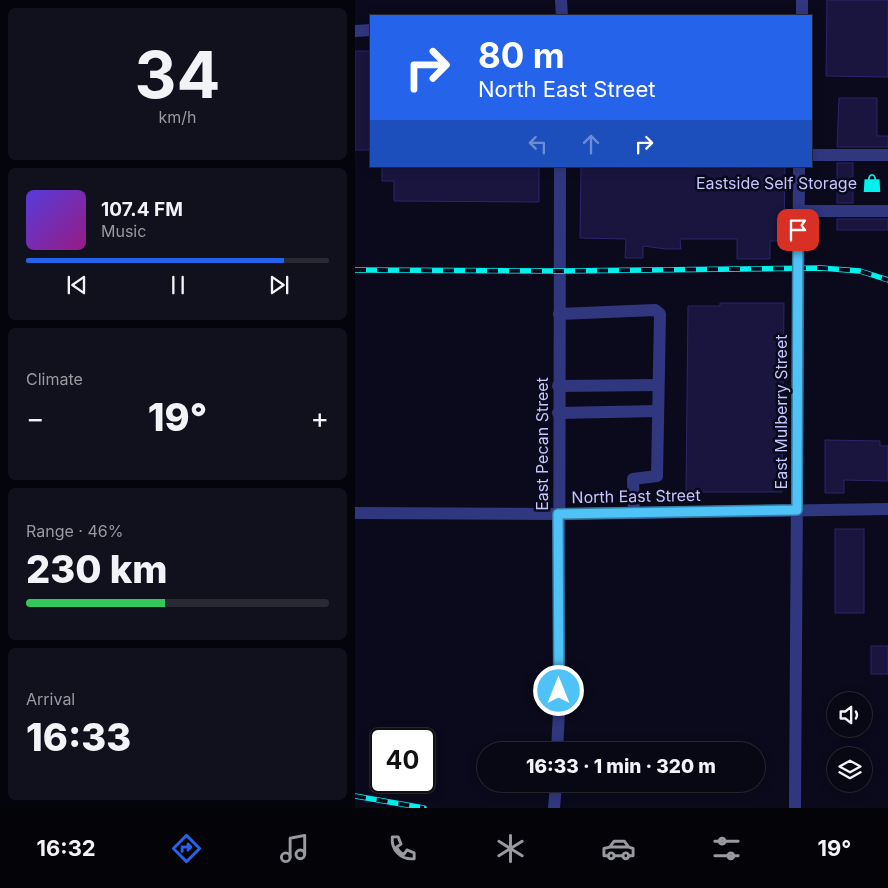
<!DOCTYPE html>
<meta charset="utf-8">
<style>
body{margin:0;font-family:Inter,sans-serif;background:#11111e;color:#f1f3f6;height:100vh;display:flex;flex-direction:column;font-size:19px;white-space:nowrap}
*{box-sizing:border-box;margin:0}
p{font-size:16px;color:#989aa0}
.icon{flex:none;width:28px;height:28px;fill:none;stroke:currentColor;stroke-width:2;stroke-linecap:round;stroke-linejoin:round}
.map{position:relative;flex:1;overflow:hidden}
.side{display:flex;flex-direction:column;gap:8px;padding:8px;background:#04040c;width:355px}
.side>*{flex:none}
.banner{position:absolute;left:15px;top:15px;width:442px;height:152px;border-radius:0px;box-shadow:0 2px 12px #0003,0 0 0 1px #292934;background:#2563eb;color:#fff;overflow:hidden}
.buttons{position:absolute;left:472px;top:692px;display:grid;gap:10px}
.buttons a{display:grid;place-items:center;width:45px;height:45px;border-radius:50%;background:#080815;box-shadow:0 2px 12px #0003,0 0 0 1px #292934;font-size:25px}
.speed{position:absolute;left:15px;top:728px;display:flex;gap:10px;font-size:25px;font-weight:700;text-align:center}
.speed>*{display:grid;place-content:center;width:65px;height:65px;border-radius:50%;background:#080815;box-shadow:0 2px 12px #0003,0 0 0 1px #292934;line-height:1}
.speed .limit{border:2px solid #111;border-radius:8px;background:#fff;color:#111}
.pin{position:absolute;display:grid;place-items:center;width:42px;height:42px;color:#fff;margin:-21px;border-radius:10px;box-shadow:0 2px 8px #0006}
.me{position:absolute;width:55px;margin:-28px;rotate:0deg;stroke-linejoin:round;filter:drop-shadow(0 0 4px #0008)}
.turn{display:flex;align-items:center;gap:18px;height:105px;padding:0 25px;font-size:22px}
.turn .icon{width:65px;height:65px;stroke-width:2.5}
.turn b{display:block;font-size:35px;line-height:42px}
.lanes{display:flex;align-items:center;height:48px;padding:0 25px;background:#0003;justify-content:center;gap:25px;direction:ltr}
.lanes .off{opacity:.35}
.big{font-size:38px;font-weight:800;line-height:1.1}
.side .tile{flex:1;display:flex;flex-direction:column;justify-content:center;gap:8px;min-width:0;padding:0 18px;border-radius:8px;background:#11111e}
.side .dial{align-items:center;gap:0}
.dial b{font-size:65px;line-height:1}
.song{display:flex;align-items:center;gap:15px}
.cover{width:60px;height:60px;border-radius:8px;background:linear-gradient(135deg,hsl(250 70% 55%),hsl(310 70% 35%))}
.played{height:5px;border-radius:2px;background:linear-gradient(90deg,#2563eb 85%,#292934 85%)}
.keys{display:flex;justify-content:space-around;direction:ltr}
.heat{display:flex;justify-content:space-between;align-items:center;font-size:28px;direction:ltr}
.charge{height:8px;border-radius:4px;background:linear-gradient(90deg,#34c759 46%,#292934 0)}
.trip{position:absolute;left:122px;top:742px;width:288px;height:50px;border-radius:25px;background:#080815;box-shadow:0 2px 12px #0003,0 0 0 1px #292934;font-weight:800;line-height:50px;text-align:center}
.tabs{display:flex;height:80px;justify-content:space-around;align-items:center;background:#030308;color:#989aa0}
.tabs .icon{width:35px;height:35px}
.tabs .selected{color:#2563eb}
.tabs b{font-size:22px;color:#f1f3f6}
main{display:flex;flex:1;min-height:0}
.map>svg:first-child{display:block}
</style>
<main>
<section class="side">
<div class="tile dial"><b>34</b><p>km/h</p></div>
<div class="tile">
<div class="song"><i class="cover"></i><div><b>107.4 FM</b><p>Music</p></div></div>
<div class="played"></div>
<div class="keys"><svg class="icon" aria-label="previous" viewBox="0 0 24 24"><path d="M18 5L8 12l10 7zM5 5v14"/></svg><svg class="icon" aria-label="pause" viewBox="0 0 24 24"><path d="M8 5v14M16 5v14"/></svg><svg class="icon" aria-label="next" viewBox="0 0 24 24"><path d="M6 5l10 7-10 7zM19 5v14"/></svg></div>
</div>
<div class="tile"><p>Climate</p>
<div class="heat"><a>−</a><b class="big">19°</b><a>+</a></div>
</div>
<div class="tile"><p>Range · 46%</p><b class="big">230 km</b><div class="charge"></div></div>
<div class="tile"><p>Arrival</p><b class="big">16:33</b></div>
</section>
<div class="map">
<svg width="533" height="808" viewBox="0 0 533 808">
<rect width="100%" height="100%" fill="#0b0a1c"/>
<g fill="#19153e" stroke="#2c256c">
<path d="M472 0H533V77L471 76Z"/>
<rect x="0" y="51" width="16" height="99"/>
<path d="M484 98H522V136H533V147H482Z"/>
<rect x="482" y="163" width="16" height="40"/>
<path d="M27 166H184V202L39 201V181H27Z"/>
<path d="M226 166H430L429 241H415V259H382V239H325L326 249H311L288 246V258H270L271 239 225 238Z"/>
<rect x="482" y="219" width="51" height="11"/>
<path d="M365 303H429L427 492H331L333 306H365Z"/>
<path d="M470 440 525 441V446H533V481L489 480V493H470Z"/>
<rect x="480" y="529" width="29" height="84"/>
<rect x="516" y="646" width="17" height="28"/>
</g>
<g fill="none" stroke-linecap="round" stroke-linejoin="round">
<g stroke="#31377f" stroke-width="12">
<path d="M206 0 207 16"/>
<path d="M447 0V16"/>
<path d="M0 31 16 30"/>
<path d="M456 155H533"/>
<path d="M444 211H533"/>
<path d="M204 314 300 310 305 314 302 476 278 479 279 512"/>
<path d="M203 386 302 385"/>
<path d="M203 413 303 411"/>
<path d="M0 513 203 514 533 509"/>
<path d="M202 751 204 711 205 166"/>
<path d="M199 808 201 784"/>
<path d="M440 808 444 166"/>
</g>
<g stroke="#00f0ee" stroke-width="5.5">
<g id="rail">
<path d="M0 270 204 271 466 268 505 271 533 280"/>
<path d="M0 796 69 808"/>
</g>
</g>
<use href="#rail" stroke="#0b0a1c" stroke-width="4" stroke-dasharray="11" stroke-linecap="butt"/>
</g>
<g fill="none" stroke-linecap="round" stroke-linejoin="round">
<g stroke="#337fa1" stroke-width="12">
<path id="route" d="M204 691 203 514 442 510 443 230"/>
</g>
<use href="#route" stroke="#4fc3f7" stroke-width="9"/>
</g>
<defs>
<g id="shop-bare" transform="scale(1.5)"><path d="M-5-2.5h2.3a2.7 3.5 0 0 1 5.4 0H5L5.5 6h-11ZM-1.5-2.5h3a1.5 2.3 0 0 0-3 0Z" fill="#00f0ee" stroke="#0b0a1c" stroke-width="2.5" paint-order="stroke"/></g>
</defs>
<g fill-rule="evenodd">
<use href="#shop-bare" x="517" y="183"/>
</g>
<g text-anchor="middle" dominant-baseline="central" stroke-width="5" stroke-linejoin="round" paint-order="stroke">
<g font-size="16" fill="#c5c5ff" stroke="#0b0a1c" text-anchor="end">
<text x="502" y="183">Eastside Self Storage</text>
</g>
<g font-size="16" fill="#c5c5ff" stroke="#0b0a1c">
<text transform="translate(426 412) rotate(-90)">East Mulberry Street</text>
<text transform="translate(187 444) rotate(-90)">East Pecan Street</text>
<text transform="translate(281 496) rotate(-1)">North East Street</text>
</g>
</g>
</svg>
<div class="buttons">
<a><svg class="icon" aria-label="sound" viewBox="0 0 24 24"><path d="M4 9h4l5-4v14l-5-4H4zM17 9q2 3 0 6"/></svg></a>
<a><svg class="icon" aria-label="layers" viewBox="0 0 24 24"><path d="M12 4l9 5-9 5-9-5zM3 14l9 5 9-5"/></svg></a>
</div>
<div class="speed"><div class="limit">40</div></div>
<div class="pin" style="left:443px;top:230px;background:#d93025"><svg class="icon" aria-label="arrive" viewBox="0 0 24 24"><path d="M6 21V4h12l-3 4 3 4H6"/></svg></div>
<svg class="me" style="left:204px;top:691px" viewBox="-20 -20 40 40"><circle r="17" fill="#4fc3f7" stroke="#fff" stroke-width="3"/><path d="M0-11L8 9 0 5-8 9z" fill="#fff"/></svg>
<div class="trip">16:33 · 1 min · 320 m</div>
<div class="banner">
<div class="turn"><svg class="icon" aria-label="right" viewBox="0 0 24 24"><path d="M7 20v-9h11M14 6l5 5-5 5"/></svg><div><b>80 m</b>North East Street</div></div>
<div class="lanes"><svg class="icon off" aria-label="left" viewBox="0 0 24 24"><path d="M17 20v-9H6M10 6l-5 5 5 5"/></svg><svg class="icon off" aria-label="ahead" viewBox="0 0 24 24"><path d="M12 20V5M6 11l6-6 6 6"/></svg><svg class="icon" aria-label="right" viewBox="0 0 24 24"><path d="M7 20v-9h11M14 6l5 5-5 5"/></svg></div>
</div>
</div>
</main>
<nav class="tabs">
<b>16:32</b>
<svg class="icon selected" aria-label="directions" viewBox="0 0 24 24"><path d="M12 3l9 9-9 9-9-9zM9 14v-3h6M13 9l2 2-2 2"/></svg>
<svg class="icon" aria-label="music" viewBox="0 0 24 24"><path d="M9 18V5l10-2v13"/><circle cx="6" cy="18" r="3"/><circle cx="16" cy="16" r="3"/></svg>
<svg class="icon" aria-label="phone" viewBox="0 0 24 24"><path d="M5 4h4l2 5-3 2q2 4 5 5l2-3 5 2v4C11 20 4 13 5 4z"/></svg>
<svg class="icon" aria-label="climate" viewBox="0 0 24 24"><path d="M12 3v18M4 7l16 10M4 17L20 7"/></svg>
<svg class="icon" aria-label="car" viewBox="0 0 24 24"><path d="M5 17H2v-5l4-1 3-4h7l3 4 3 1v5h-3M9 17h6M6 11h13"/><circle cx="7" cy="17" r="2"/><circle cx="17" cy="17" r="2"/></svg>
<svg class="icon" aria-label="filters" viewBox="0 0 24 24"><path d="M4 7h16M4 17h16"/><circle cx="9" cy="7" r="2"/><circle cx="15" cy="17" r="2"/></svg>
<b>19°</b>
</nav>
